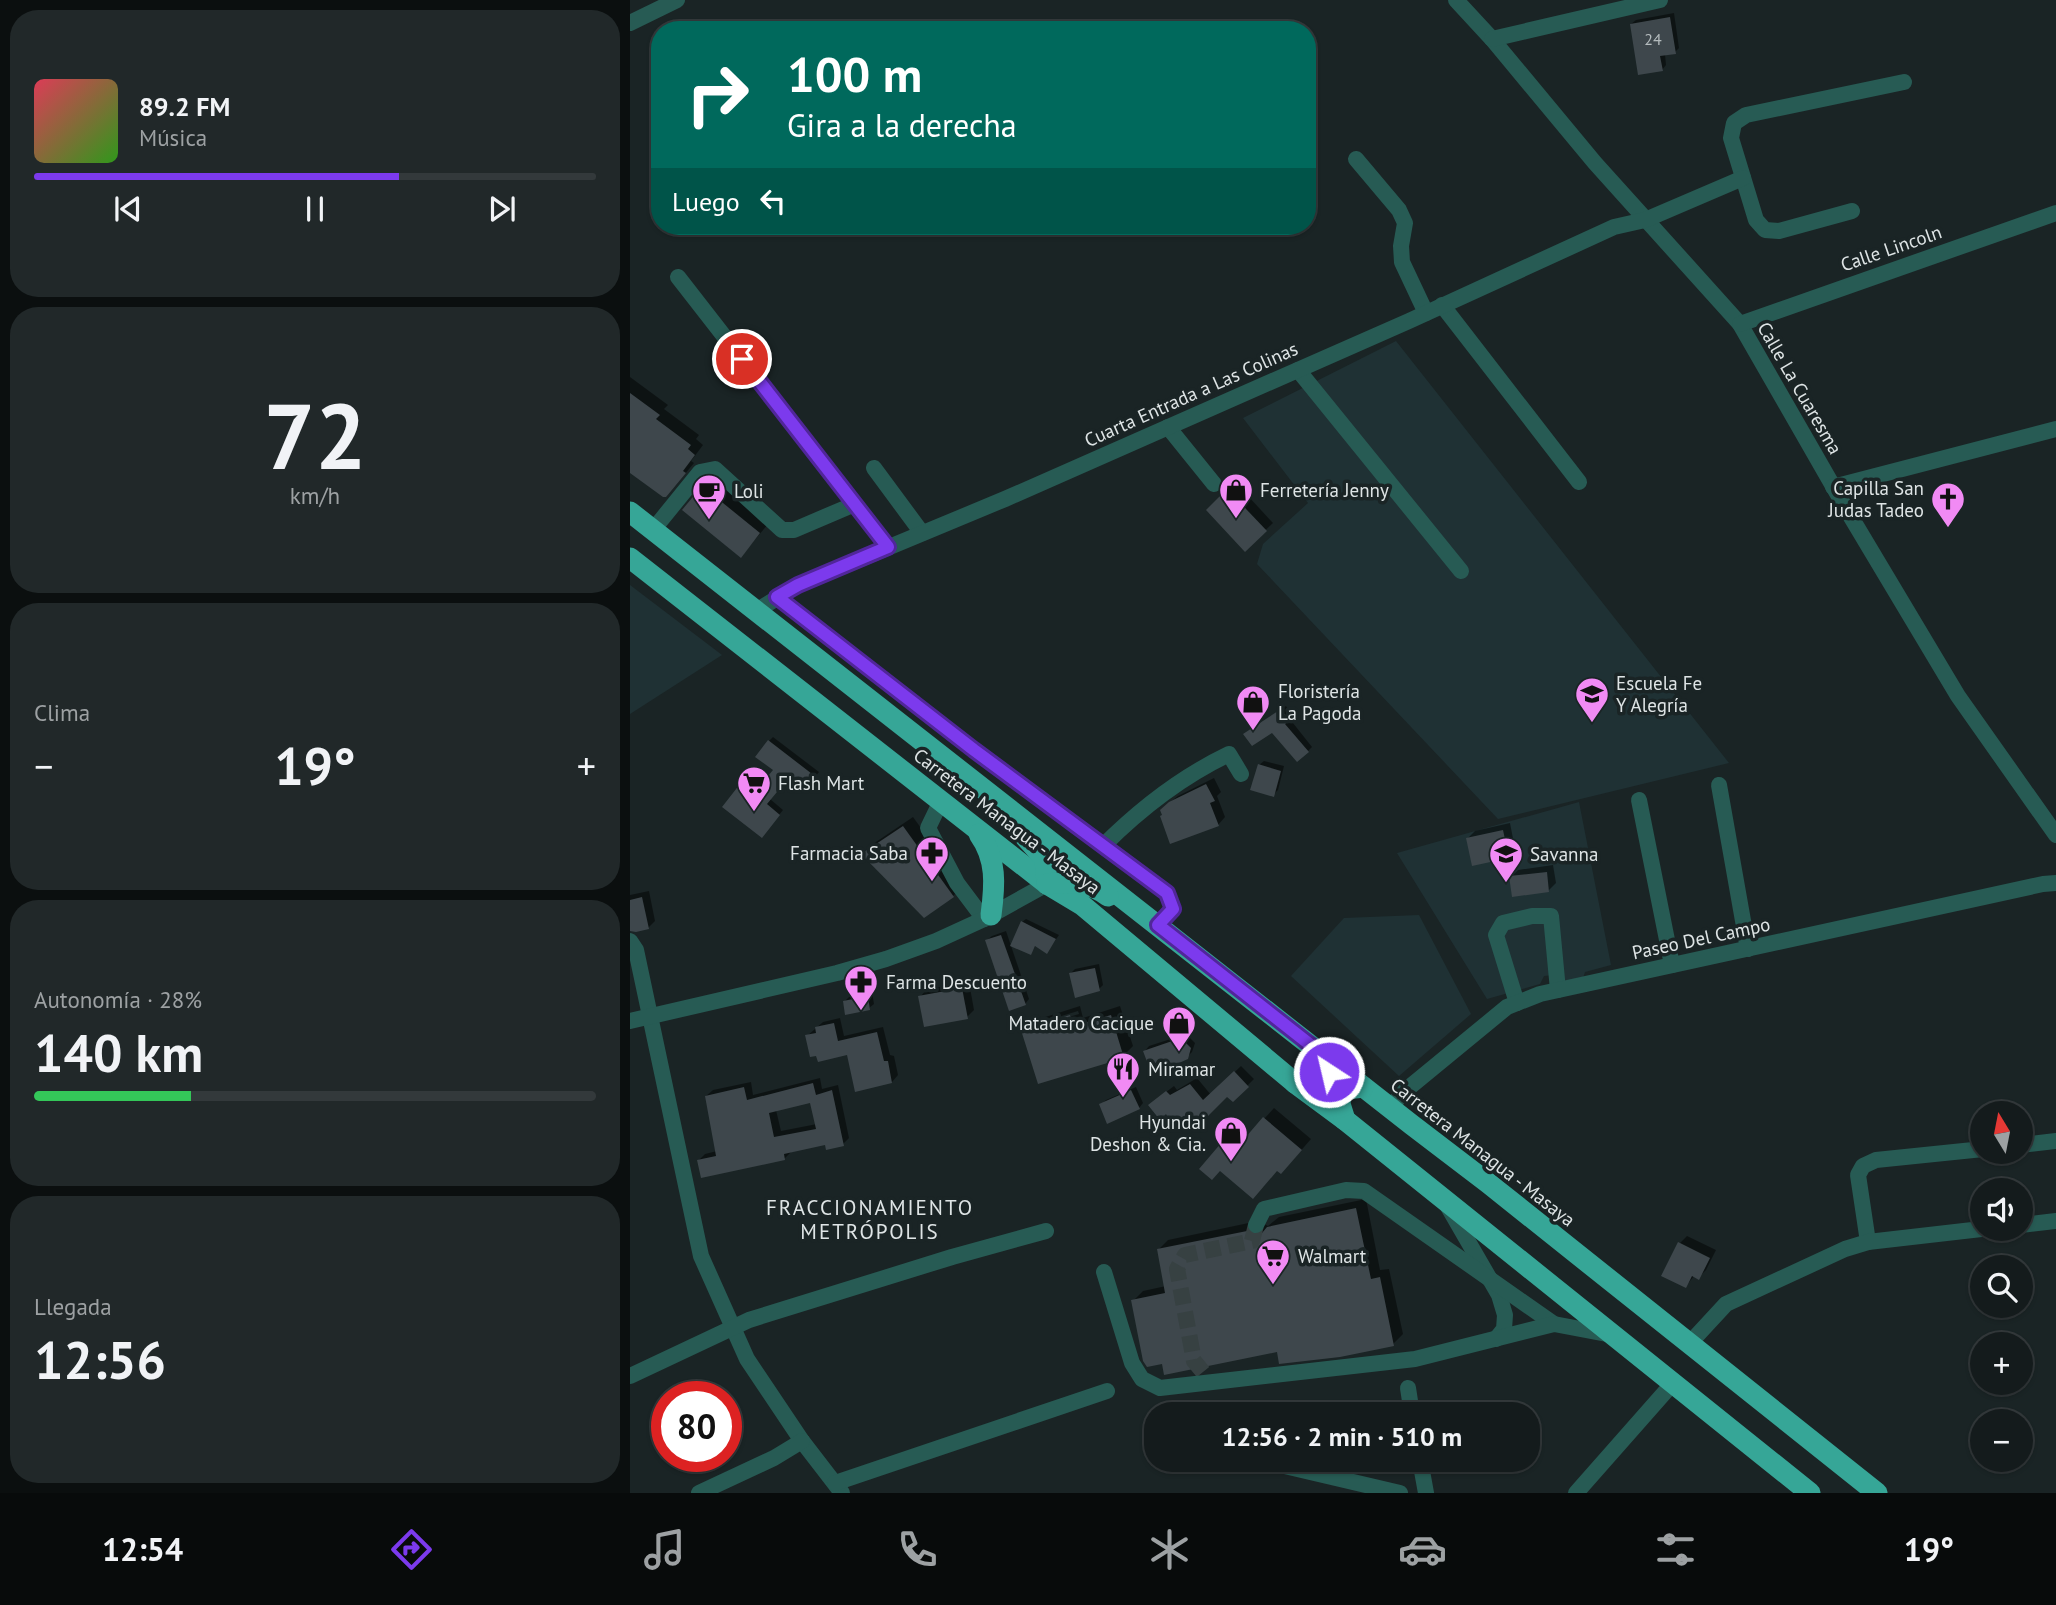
<!DOCTYPE html>
<html lang="es">
<meta charset="utf-8">
<style>
body{margin:0;font-family:"PT Sans",sans-serif;background:#212829;color:#f1f3f6;height:100vh;display:flex;flex-direction:column;font-size:26px;white-space:nowrap}
*{box-sizing:border-box;margin:0}
p{font-size:23px;color:#9da1a3}
.icon{flex:none;width:38px;height:38px;fill:none;stroke:currentColor;stroke-width:2;stroke-linecap:round;stroke-linejoin:round}
.map{position:relative;flex:1;overflow:hidden}
.panel{display:flex;flex-direction:column;gap:10px;padding:10px;background:#0b0f0f;width:630px}
.panel>*{flex:none}
.hud{position:absolute;left:21px;top:21px;width:665px;height:214px;border-radius:28px;box-shadow:0 2px 5px #0004,0 0 0 2px #33393b;background:#00695c;color:#fff;overflow:hidden}
.needle{width:46px;rotate:350deg}
.fabs{position:absolute;left:1340px;top:1101px;display:grid;gap:14px}
.fabs a{display:grid;place-items:center;width:63px;height:63px;border-radius:50%;background:#141b1c;box-shadow:0 2px 5px #0004,0 0 0 2px #33393b;font-size:35px}
.speed{position:absolute;left:21px;top:1381px;display:flex;gap:14px;font-size:35px;font-weight:700;text-align:center}
.speed>*{display:grid;place-content:center;width:91px;height:91px;border-radius:50%;background:#141b1c;box-shadow:0 2px 5px #0004,0 0 0 2px #33393b;line-height:1}
.speed .limit{border:10px solid #d22;background:#fff;color:#111}
.pin{position:absolute;display:grid;place-items:center;width:60px;height:60px;color:#fff;margin:-30px;border:4px solid #fff;border-radius:50%;box-shadow:0 2px 7px #0007}
.me{position:absolute;width:77px;margin:-38px;rotate:325deg;stroke-linejoin:round;filter:drop-shadow(0 0 5px #0008)}
.turn{display:flex;align-items:center;gap:24px;height:147px;padding:0 21px;font-size:32px}
.turn .icon{width:91px;height:91px;stroke-width:2.5}
.turn b{display:block;font-size:49px;line-height:60px}
.then{display:flex;align-items:center;height:66px;padding:0 21px;background:#0003;gap:14px;font-size:26px}
.big{font-size:52px;font-weight:600;line-height:1.1}
.panel .tile{flex:1;display:flex;flex-direction:column;justify-content:center;gap:10px;min-width:0;padding:0 24px;border-radius:28px;background:#212829}
.panel .dial{align-items:center;gap:0}
.dial b{font-size:91px;line-height:1}
.song{display:flex;align-items:center;gap:21px}
.cover{width:84px;height:84px;border-radius:10px;background:linear-gradient(135deg,hsl(350 70% 55%),hsl(110 70% 35%))}
.played{height:7px;border-radius:4px;background:linear-gradient(90deg,#7c3aed 65%,#33393b 65%)}
.keys{display:flex;justify-content:space-around;direction:ltr}
.heat{display:flex;justify-content:space-between;align-items:center;font-size:38px;direction:ltr}
.charge{height:10px;border-radius:5px;background:linear-gradient(90deg,#34c759 28%,#33393b 0)}
.trip{position:absolute;left:514px;top:1402px;width:396px;height:70px;border-radius:28px;background:#141b1c;box-shadow:0 2px 5px #0004,0 0 0 2px #33393b;font-weight:600;line-height:70px;text-align:center}
.dock{display:flex;height:112px;justify-content:space-around;align-items:center;background:#080b0b;color:#9da1a3}
.dock .icon{width:49px;height:49px}
.dock .selected{color:#7c3aed}
.dock b{font-size:32px;color:#f1f3f6}
main{display:flex;flex:1;min-height:0}
.map>svg:first-child{display:block}
</style>
<main>
<section class="panel">
<div class="tile">
<div class="song"><i class="cover"></i><div><b>89.2 FM</b><p>Música</p></div></div>
<div class="played"></div>
<div class="keys"><svg class="icon" aria-label="previous" viewBox="0 0 24 24"><path d="M18 5L8 12l10 7zM5 5v14"/></svg><svg class="icon" aria-label="pause" viewBox="0 0 24 24"><path d="M8 5v14M16 5v14"/></svg><svg class="icon" aria-label="next" viewBox="0 0 24 24"><path d="M6 5l10 7-10 7zM19 5v14"/></svg></div>
</div>
<div class="tile dial"><b>72</b><p>km/h</p></div>
<div class="tile"><p>Clima</p>
<div class="heat"><a>−</a><b class="big">19°</b><a>+</a></div>
</div>
<div class="tile"><p>Autonomía · 28%</p><b class="big">140 km</b><div class="charge"></div></div>
<div class="tile"><p>Llegada</p><b class="big">12:56</b></div>
</section>
<div class="map">
<svg width="1426" height="1493" viewBox="0 0 1426 1493">
<rect width="100%" height="100%" fill="#1a2425"/>
<g fill="#1f3134">
<path d="M766 341 1099 763 868 819 627 564 633 544 678 503 613 418Z"/>
<path d="M0 585 92 655 0 714Z"/>
<path d="M949 802 981 965 955 972 953 978 940 983 923 975 914 976 910 984 857 999 767 853Z"/>
<path d="M789 915 841 1014 769 1076 661 976 714 918Z"/>
</g>
<g fill="#0007" fill-rule="evenodd">
<path d="M1044 13 1049 48 1045 52 1035 54 1036 65 1032 70 1001 24 1006 20Z"/>
<path d="M0 377 38 405 34 409 69 435 66 439 73 445 61 461 64 463 45 486 0 471Z"/>
<path d="M83 478 139 523 111 556 73 488Z"/>
<path d="M606 483 643 523 615 549 578 510Z"/>
<path d="M656 706 662 716 659 718 682 747 678 751 643 730H620Z"/>
<path d="M143 737 189 772 178 786 157 778 140 799 153 810 136 831 112 785 116 781 128 791 145 770 139 741Z"/>
<path d="M634 761 654 766 648 790 643 795 629 765Z"/>
<path d="M584 778 591 792 587 796 595 817 588 825 539 803 548 796Z"/>
<path d="M283 817 333 886 323 896 234 854 243 844Z"/>
<path d="M880 823 885 849 878 856 838 838 845 831Z"/>
<path d="M923 865 926 883 918 891 881 877 888 870Z"/>
<path d="M19 891 25 921 18 928 0 929V895Z"/>
<path d="M396 919 429 935 420 948 406 945 401 953 392 922Z"/>
<path d="M376 931 399 999 395 1004 357 940 362 936Z"/>
<path d="M469 964 473 985 469 989 441 973 445 969Z"/>
<path d="M339 982 344 1010 337 1017 290 997 297 989Z"/>
<path d="M242 992 244 1004 239 1008 215 1001 219 997Z"/>
<path d="M450 1006 453 1018 490 1006 503 1046 493 1056 393 1031 403 1021ZM448 1011 449 1014 402 1028V1025Z"/>
<path d="M210 1018 214 1036 253 1027 260 1055 264 1056 268 1075 262 1082 218 1053 177 1036 193 1022Z"/>
<path d="M556 1034 565 1043 562 1052 557 1057 515 1051 519 1046Z"/>
<path d="M611 1066 624 1079 603 1100 597 1094 576 1115 527 1099 544 1086 547 1090 567 1078 581 1095Z"/>
<path d="M190 1078 192 1089 208 1085 219 1138 213 1144 196 1143 161 1152 155 1158 69 1160 75 1154 87 1151 76 1096 83 1090 121 1082 123 1095ZM182 1101 187 1124 151 1131 146 1110Z"/>
<path d="M506 1087 513 1103 509 1108 471 1105 476 1100Z"/>
<path d="M644 1108 681 1139 661 1162 648 1169 633 1187 593 1144 603 1134 613 1142Z"/>
<path d="M736 1199 750 1270 759 1269 773 1334 763 1344 648 1350 533 1362 503 1301 513 1291 536 1286 528 1250 538 1240 628 1221 638 1226 649 1217Z"/>
<path d="M1057 1236 1086 1250 1076 1270 1068 1278 1064 1276 1056 1286 1050 1243Z"/>
</g>
<g fill="#3e474c" fill-rule="evenodd">
<path d="M1040 17 1046 54 1030 56 1033 71 1008 75 1000 24Z"/>
<path d="M0 393 30 415 26 419 61 445 58 449 65 455 53 471 56 473 36 497H33L0 473Z"/>
<path d="M72 486 130 533 111 558 52 510Z"/>
<path d="M597 489 637 531 615 552 576 510Z"/>
<path d="M651 709 659 721 655 724 679 752 667 762 642 733 622 746 613 734Z"/>
<path d="M138 740 186 777 174 793 157 780 137 804 150 815 132 838 92 807 110 784 123 794 143 770 125 757Z"/>
<path d="M628 764 651 771 644 797 620 790Z"/>
<path d="M576 784 585 801 580 803 589 826 540 844 530 816 532 815 530 810 539 802Z"/>
<path d="M273 826 324 897 294 918 231 854Z"/>
<path d="M873 830 879 858 842 866 836 838Z"/>
<path d="M917 872 919 892 882 897 879 876Z"/>
<path d="M12 897 19 929 6 932 0 931V900Z"/>
<path d="M391 921 426 939 417 954 405 946 401 955 380 946Z"/>
<path d="M371 935 396 1005 379 1011 355 940Z"/>
<path d="M465 968 470 991 445 998 439 973Z"/>
<path d="M332 988 338 1019 294 1027 288 996Z"/>
<path d="M238 996 240 1010 215 1015 213 1001Z"/>
<path d="M440 1015 444 1026 481 1015 494 1058 408 1084 391 1030Z"/>
<path d="M204 1023 208 1041 247 1032 254 1061H258L262 1083 225 1092 217 1055 188 1062 186 1056 180 1057 175 1035 186 1033 185 1027Z"/>
<path d="M551 1038 561 1048 558 1059 522 1075 513 1051Z"/>
<path d="M604 1071 619 1087 603 1102 597 1097 577 1117 545 1130 536 1114 530 1120 518 1105 536 1091 540 1095 560 1084 573 1100Z"/>
<path d="M183 1083 186 1095 202 1090 214 1146 196 1150 195 1145 154 1154 155 1160 71 1178 67 1160 86 1156 75 1096 114 1087 117 1100ZM180 1103 186 1129 144 1137 139 1113Z"/>
<path d="M501 1090 510 1109 477 1124 469 1104Z"/>
<path d="M633 1117 672 1150 651 1174 647 1171 623 1199 590 1171 582 1180 569 1169 592 1142 603 1152Z"/>
<path d="M726 1208 741 1279 750 1277 764 1346 710 1357 649 1364 647 1352 534 1375 532 1364 517 1367 513 1361 501 1300 535 1293 527 1249 617 1231 627 1235 632 1233 637 1227Z"/>
<path d="M1048 1242 1080 1258 1069 1280 1062 1276 1056 1288 1031 1276Z"/>
</g>
<g fill="none" stroke-linecap="round" stroke-linejoin="round">
<path stroke="#374142" stroke-width="16" stroke-dasharray="16 8" stroke-linecap="butt" d="M573 1372 564 1361 547 1269 555 1255 622 1241 626 1225"/>
<g stroke="#275b54" stroke-width="16">
<path d="M826 0 862 39 965 163 1110 324 1215 507 1328 696 1426 835"/>
<path d="M0 23 47 0"/>
<path d="M862 39 1030 0"/>
<path d="M726 159 769 210 775 223 771 246 772 262 796 313"/>
<path d="M1222 211 1149 231 1135 230 1126 220 1101 138 1104 123 1116 115 1274 82"/>
<path d="M48 277 258 547"/>
<path d="M812 305 949 482"/>
<path d="M1110 324 1426 213"/>
<path d="M668 370 831 571"/>
<path d="M538 427 584 484"/>
<path d="M244 468 292 533"/>
<path d="M1203 487 1426 429"/>
<path d="M23 530 70 472 85 469 152 530H164L225 504"/>
<path d="M147 597 344 750 537 893 543 909 528 925"/>
<path d="M126 611 168 585 375 499 779 321 984 227 1015 220 1113 178"/>
<path d="M1089 785 1118 949"/>
<path d="M1009 800 1042 965"/>
<path d="M311 801 298 828 327 883 354 919"/>
<path d="M473 846C510 809 551 777 599 754L611 774"/>
<path d="M0 941 6 950 71 1256 117 1359 172 1441 212 1493"/>
<path d="M887 1003 866 935 873 923 902 916H921L928 990"/>
<path d="M0 1021 207 973 256 959 306 941 354 919 417 884"/>
<path d="M760 1107 776 1090 877 1007 910 994 1413 884 1426 883"/>
<path d="M1391 1145 1426 1141"/>
<path d="M817 1205 869 1295 875 1315 874 1329 866 1339"/>
<path d="M626 1225 634 1209 716 1190 734 1191 924 1324"/>
<path d="M1391 1225 1426 1221"/>
<path d="M1238 1242 1228 1175 1233 1166 1246 1160 1353 1149"/>
<path d="M474 1272 502 1363 512 1379 530 1388 785 1359 924 1324 982 1335"/>
<path d="M1059 1344 1096 1304 1215 1249 1238 1242 1360 1228"/>
<path d="M0 1376 119 1320 322 1257 416 1231"/>
<path d="M778 1388 782 1414"/>
<path d="M629 1460 770 1493"/>
<path d="M790 1460 796 1493"/>
<path d="M205 1483 477 1391"/>
<path d="M69 1493 144 1458 172 1441"/>
<path d="M946 1493 1043 1383"/>
</g>
<g stroke="#36a697" stroke-width="21">
<path d="M0 512 782 1125 858 1183 1247 1493"/>
<path d="M0 558 417 884 452 905 665 1083 715 1120 1180 1493"/>
<path d="M389 830 415 859 417 884"/>
<path d="M349 834C367 859 365 885 361 915"/>
<path d="M417 884C440 881 459 882 478 896"/>
<path d="M665 1083 685 1085 697 1080 699 1072 692 1054"/>
<path d="M715 1120 710 1104 711 1094 717 1089 733 1087"/>
</g>
</g>
<g fill="none" stroke-linecap="round" stroke-linejoin="round">
<g stroke="#51269a" stroke-width="18">
<path id="route" d="M112 359 258 547 168 585 147 597 344 750 537 893 543 909 528 925 692 1054 699 1072"/>
</g>
<use href="#route" stroke="#7c3aed" stroke-width="12"/>
</g>
<defs>
<g id="shop-pin" transform="scale(1.75)"><path d="M0 17L-7.5 6A9.5 9.5 0 1 1 7.5 6Z" fill="#f18af4" stroke="#1a2425"/><path d="M-5-2.5h2.3a2.7 3.5 0 0 1 5.4 0H5L5.5 6h-11ZM-1.5-2.5h3a1.5 2.3 0 0 0-3 0Z" fill="#111"/></g>
<g id="cafe-pin" transform="scale(1.75)"><path d="M0 17L-7.5 6A9.5 9.5 0 1 1 7.5 6Z" fill="#f18af4" stroke="#1a2425"/><path d="M-5.5-4.5H6V0H3Q3 3.5 0 3.5H-2.5Q-5.5 3.5-5.5 0ZM3-3.2v2h1.7v-2ZM-6 4.5H4V6H-6Z" fill="#111"/></g>
<g id="church-pin" transform="scale(1.75)"><path d="M0 17L-7.5 6A9.5 9.5 0 1 1 7.5 6Z" fill="#f18af4" stroke="#1a2425"/><path d="M-1.2-6h2.4v3.5h3.3v2.4h-3.3V6h-2.4V-.1h-3.3v-2.4h3.3Z" fill="#111"/></g>
<g id="school-pin" transform="scale(1.75)"><path d="M0 17L-7.5 6A9.5 9.5 0 1 1 7.5 6Z" fill="#f18af4" stroke="#1a2425"/><path d="M0-5L7-2L0 1L-7-2ZM-4 1L0 2.5L4 1V4Q0 6-4 4Z" fill="#111"/></g>
<g id="supermarket-pin" transform="scale(1.75)"><path d="M0 17L-7.5 6A9.5 9.5 0 1 1 7.5 6Z" fill="#f18af4" stroke="#1a2425"/><path d="M-6-5.5h2.5l.6 2H6L4.5 2H-2.5L-4.4-4H-6ZM-1.5 3.2a1.3 1.3 0 1 0 .1 0ZM3 3.2a1.3 1.3 0 1 0 .1 0Z" fill="#111"/></g>
<g id="pharmacy-pin" transform="scale(1.75)"><path d="M0 17L-7.5 6A9.5 9.5 0 1 1 7.5 6Z" fill="#f18af4" stroke="#1a2425"/><path d="M-2-6h4v4h4v4h-4v4h-4v-4h-4v-4h4Z" fill="#111"/></g>
<g id="restaurant-pin" transform="scale(1.75)"><path d="M0 17L-7.5 6A9.5 9.5 0 1 1 7.5 6Z" fill="#f18af4" stroke="#1a2425"/><path d="M-5-6h1v4h1v-4h1v4h1v-4h1v5L-1.5 .5V6h-2V.5L-5-1ZM5-6V6H3V1.5H1.5Q1.5-4 5-6Z" fill="#111"/></g>
</defs>
<g fill-rule="evenodd">
<use href="#shop-pin" x="606" y="490"/>
<use href="#cafe-pin" x="79" y="491"/>
<use href="#church-pin" x="1318" y="499"/>
<use href="#school-pin" x="962" y="694"/>
<use href="#shop-pin" x="623" y="702"/>
<use href="#supermarket-pin" x="124" y="783"/>
<use href="#pharmacy-pin" x="302" y="853"/>
<use href="#school-pin" x="876" y="854"/>
<use href="#pharmacy-pin" x="231" y="982"/>
<use href="#shop-pin" x="549" y="1023"/>
<use href="#restaurant-pin" x="493" y="1069"/>
<use href="#shop-pin" x="601" y="1133"/>
<use href="#supermarket-pin" x="643" y="1256"/>
</g>
<g text-anchor="middle" dominant-baseline="central" stroke-width="7" stroke-linejoin="round" paint-order="stroke">
<g font-size="16" fill="#b6bdbf">
<text x="1023" y="39">24</text>
</g>
<g font-size="19" fill="#dee4e5" stroke="#1a2425">
<text transform="translate(1261 248) rotate(-19)">Calle Lincoln</text>
<text transform="translate(1170 388) rotate(60)">Calle La Cuaresma</text>
<text transform="translate(561 394) rotate(-24)">Cuarta Entrada a Las Colinas</text>
<text transform="translate(377 821) rotate(37)">Carretera Managua - Masaya</text>
<text transform="translate(1071 938) rotate(-12)">Paseo Del Campo</text>
<text transform="translate(853 1152) rotate(38)">Carretera Managua - Masaya</text>
</g>
<g font-size="19" fill="#dee4e5" stroke="#1a2425" text-anchor="start">
<text x="1294" y="488" text-anchor="end">Capilla San<tspan x="1294" dy="22">Judas Tadeo</tspan></text>
<text x="630" y="490">Ferretería Jenny</text>
<text x="104" y="491">Loli</text>
<text x="986" y="683">Escuela Fe<tspan x="986" dy="22">Y Alegría</tspan></text>
<text x="648" y="691">Floristería<tspan x="648" dy="22">La Pagoda</tspan></text>
<text x="148" y="783">Flash Mart</text>
<text x="278" y="853" text-anchor="end">Farmacia Saba</text>
<text x="900" y="854">Savanna</text>
<text x="256" y="982">Farma Descuento</text>
<text x="524" y="1023" text-anchor="end">Matadero Cacique</text>
<text x="518" y="1069">Miramar</text>
<text x="576" y="1122" text-anchor="end">Hyundai<tspan x="576" dy="22">Deshon &amp; Cia.</tspan></text>
<text x="668" y="1256">Walmart</text>
</g>
<g font-size="21" letter-spacing="2" fill="#dee4e5" stroke="#1a2425">
<text x="240" y="1207">FRACCIONAMIENTO<tspan x="240" dy="24">METRÓPOLIS</tspan></text>
</g>
</g>
</svg>
<div class="fabs">
<a><svg class="needle" viewBox="-14 -14 28 28"><path d="M0-13l5 13h-10z" fill="#e53935"/><path d="M0 13l5-13h-10z" fill="#9da1a3"/></svg></a>
<a><svg class="icon" aria-label="sound" viewBox="0 0 24 24"><path d="M4 9h4l5-4v14l-5-4H4zM17 9q2 3 0 6"/></svg></a>
<a><svg class="icon" aria-label="search" viewBox="0 0 24 24"><circle cx="10" cy="10" r="6"/><path d="M15 15l6 6"/></svg></a>
<a>+</a>
<a>−</a>
</div>
<div class="speed"><div class="limit">80</div></div>
<div class="pin" style="left:112px;top:359px;background:#d93025"><svg class="icon" aria-label="arrive" viewBox="0 0 24 24"><path d="M6 21V4h12l-3 4 3 4H6"/></svg></div>
<svg class="me" style="left:699px;top:1072px" viewBox="-20 -20 40 40"><circle r="17" fill="#7c3aed" stroke="#fff" stroke-width="3"/><path d="M0-11L8 9 0 5-8 9z" fill="#fff"/></svg>
<div class="trip">12:56 · 2 min · 510 m</div>
<div class="hud">
<div class="turn"><svg class="icon" aria-label="right" viewBox="0 0 24 24"><path d="M7 20v-9h11M14 6l5 5-5 5"/></svg><div><b>100 m</b>Gira a la derecha</div></div>
<div class="then">Luego<svg class="icon" aria-label="left" viewBox="0 0 24 24"><path d="M17 20v-9H6M10 6l-5 5 5 5"/></svg></div>
</div>
</div>
</main>
<nav class="dock">
<b>12:54</b>
<svg class="icon selected" aria-label="directions" viewBox="0 0 24 24"><path d="M12 3l9 9-9 9-9-9zM9 14v-3h6M13 9l2 2-2 2"/></svg>
<svg class="icon" aria-label="music" viewBox="0 0 24 24"><path d="M9 18V5l10-2v13"/><circle cx="6" cy="18" r="3"/><circle cx="16" cy="16" r="3"/></svg>
<svg class="icon" aria-label="phone" viewBox="0 0 24 24"><path d="M5 4h4l2 5-3 2q2 4 5 5l2-3 5 2v4C11 20 4 13 5 4z"/></svg>
<svg class="icon" aria-label="climate" viewBox="0 0 24 24"><path d="M12 3v18M4 7l16 10M4 17L20 7"/></svg>
<svg class="icon" aria-label="car" viewBox="0 0 24 24"><path d="M5 17H2v-5l4-1 3-4h7l3 4 3 1v5h-3M9 17h6M6 11h13"/><circle cx="7" cy="17" r="2"/><circle cx="17" cy="17" r="2"/></svg>
<svg class="icon" aria-label="filters" viewBox="0 0 24 24"><path d="M4 7h16M4 17h16"/><circle cx="9" cy="7" r="2"/><circle cx="15" cy="17" r="2"/></svg>
<b>19°</b>
</nav>
